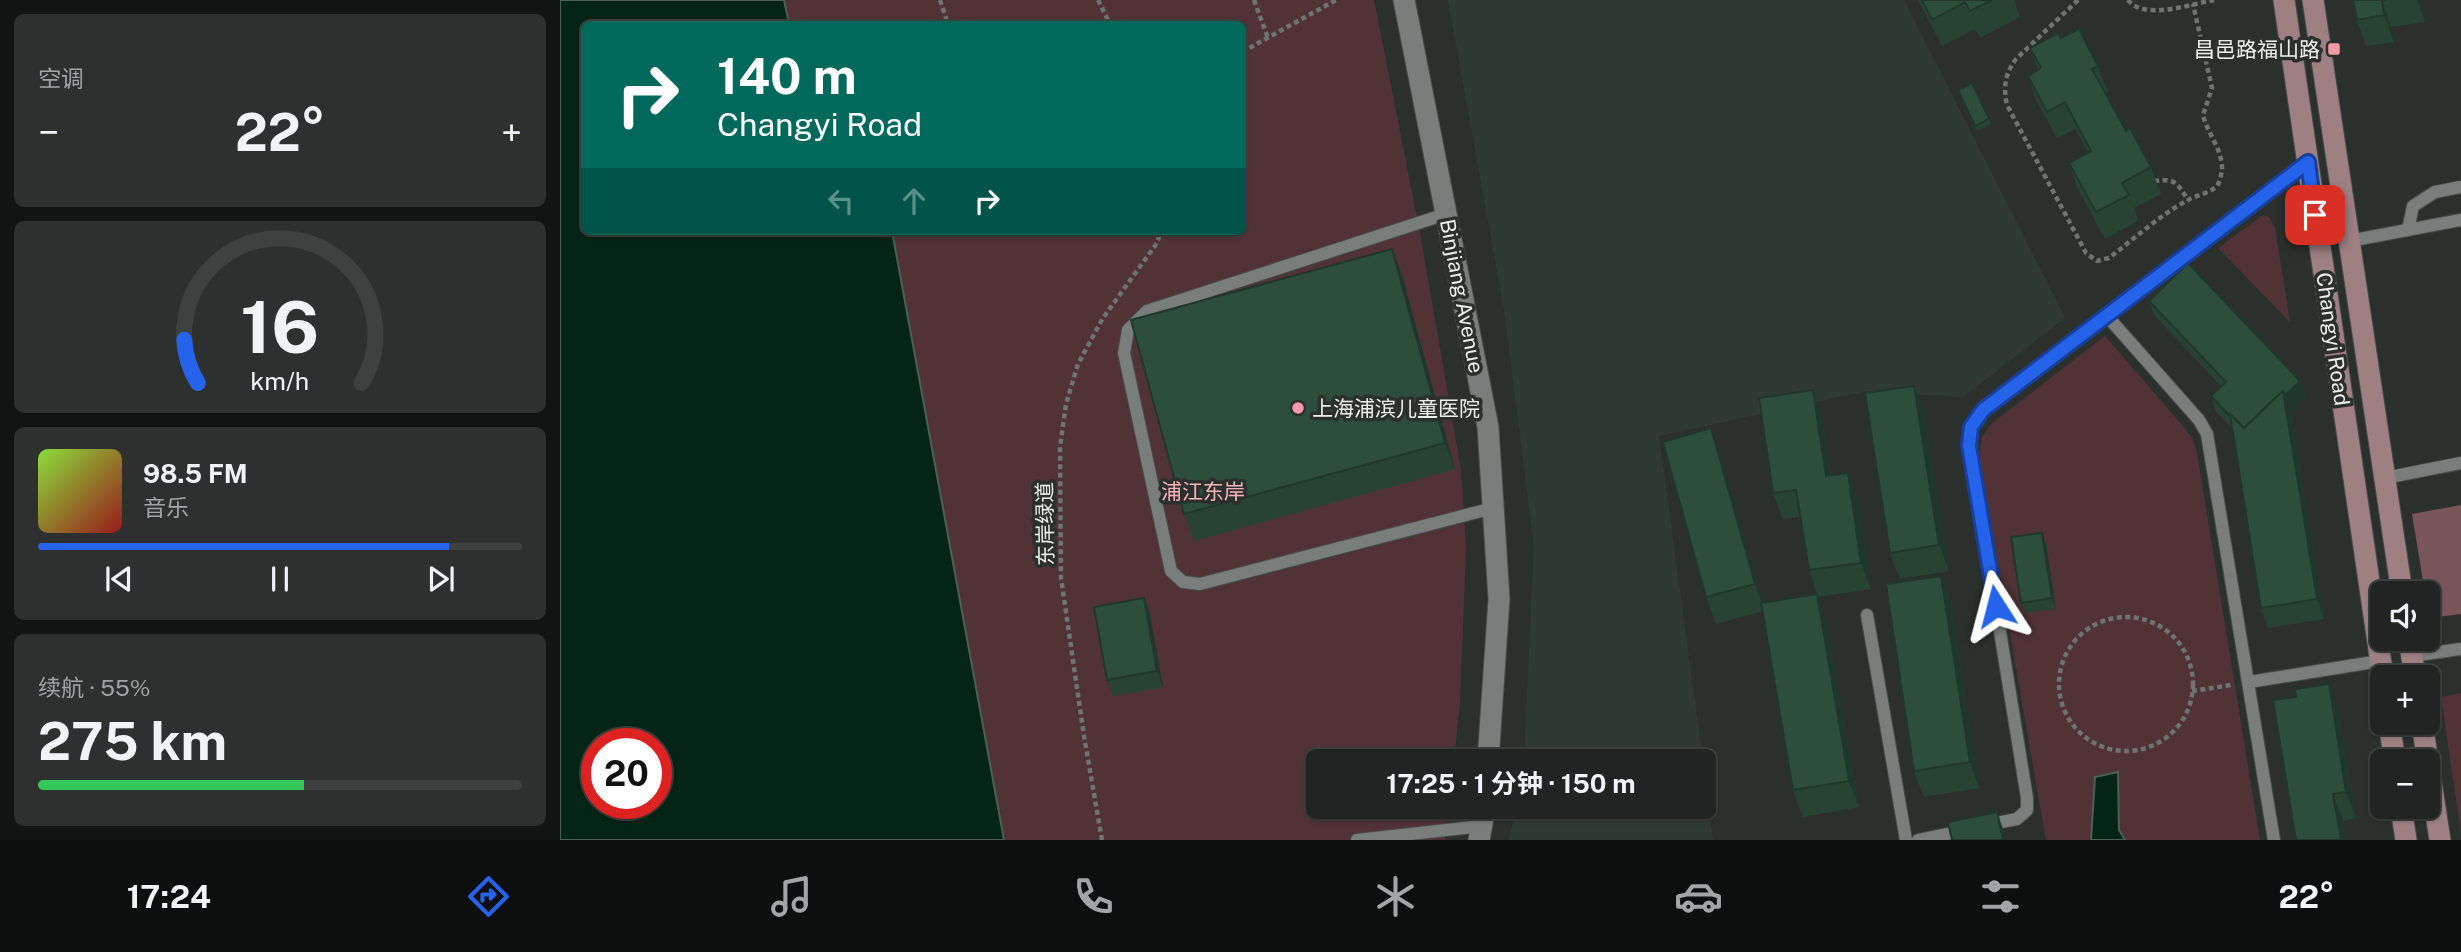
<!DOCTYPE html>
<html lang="zh">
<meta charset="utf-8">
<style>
body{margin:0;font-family:"Public Sans","Noto Sans SC",sans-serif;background:#2d302f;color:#f1f3f6;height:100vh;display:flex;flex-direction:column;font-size:26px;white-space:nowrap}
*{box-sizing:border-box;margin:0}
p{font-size:23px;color:#a2a4a5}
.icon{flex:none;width:38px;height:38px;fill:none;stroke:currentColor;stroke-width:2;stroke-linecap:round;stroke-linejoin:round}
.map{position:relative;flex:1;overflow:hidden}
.drawer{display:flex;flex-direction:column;gap:14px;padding:14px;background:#121413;width:560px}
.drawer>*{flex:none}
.hud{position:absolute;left:21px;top:21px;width:665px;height:214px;border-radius:10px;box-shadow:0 2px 5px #0004,0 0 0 2px #3e4140;background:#00695c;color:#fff;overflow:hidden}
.buttons{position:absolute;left:1810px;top:581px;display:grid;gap:14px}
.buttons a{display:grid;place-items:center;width:70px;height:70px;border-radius:10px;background:#212422;box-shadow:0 2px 5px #0004,0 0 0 2px #3e4140;font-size:35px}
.speed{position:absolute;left:21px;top:728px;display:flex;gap:14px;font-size:35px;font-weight:700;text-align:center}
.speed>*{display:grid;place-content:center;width:91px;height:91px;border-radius:50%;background:#212422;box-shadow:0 2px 5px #0004,0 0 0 2px #3e4140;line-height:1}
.speed .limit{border:10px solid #d22;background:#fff;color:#111}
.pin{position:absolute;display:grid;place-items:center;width:60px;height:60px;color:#fff;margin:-30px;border-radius:14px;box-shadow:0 4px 10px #0006}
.me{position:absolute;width:77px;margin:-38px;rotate:351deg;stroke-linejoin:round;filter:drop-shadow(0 0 5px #0008)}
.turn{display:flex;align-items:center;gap:24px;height:147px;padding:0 21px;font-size:32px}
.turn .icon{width:91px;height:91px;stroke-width:2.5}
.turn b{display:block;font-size:49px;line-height:60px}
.lanes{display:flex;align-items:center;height:66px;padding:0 21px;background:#0003;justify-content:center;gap:35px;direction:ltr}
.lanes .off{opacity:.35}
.big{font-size:52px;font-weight:700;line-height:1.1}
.drawer .widget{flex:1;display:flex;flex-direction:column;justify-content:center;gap:10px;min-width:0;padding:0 24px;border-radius:10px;background:#2d302f}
.drawer .dial{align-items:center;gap:0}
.dial svg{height:182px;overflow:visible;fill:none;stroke:#3e4140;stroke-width:7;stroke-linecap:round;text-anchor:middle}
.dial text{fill:#f1f3f6;stroke:none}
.song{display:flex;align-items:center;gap:21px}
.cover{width:84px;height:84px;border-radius:10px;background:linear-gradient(135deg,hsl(90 70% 55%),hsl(0 70% 35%))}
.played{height:7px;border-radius:4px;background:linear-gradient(90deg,#2563eb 85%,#3e4140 85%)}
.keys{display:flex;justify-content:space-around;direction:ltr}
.heat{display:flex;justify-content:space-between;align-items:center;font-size:38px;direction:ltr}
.charge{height:10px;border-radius:5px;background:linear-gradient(90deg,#34c759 55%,#3e4140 0)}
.trip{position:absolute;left:746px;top:749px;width:410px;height:70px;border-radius:10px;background:#212422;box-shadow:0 2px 5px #0004,0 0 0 2px #3e4140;font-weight:700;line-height:70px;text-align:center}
.tabs{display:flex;height:112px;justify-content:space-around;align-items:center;background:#0d0e0e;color:#a2a4a5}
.tabs .icon{width:49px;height:49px}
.tabs .active{color:#2563eb}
.tabs b{font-size:32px;color:#f1f3f6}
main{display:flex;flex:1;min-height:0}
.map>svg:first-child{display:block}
</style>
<main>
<section class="drawer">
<div class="widget"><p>空调</p>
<div class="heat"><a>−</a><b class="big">22°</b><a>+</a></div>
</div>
<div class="widget dial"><svg viewBox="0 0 100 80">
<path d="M14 69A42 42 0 1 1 86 69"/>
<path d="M14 69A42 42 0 0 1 8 50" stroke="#2563eb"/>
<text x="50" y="56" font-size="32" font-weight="700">16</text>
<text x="50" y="72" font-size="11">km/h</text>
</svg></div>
<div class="widget">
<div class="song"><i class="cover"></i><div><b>98.5 FM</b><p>音乐</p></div></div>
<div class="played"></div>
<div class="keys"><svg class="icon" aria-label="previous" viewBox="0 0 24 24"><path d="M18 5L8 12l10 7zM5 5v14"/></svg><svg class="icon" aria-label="pause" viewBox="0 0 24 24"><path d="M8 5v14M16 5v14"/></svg><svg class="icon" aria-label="next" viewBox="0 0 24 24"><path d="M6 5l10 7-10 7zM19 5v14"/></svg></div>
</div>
<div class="widget"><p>续航 · 55%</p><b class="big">275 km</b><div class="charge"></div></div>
</section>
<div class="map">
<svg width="1901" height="840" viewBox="0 0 1901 840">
<rect width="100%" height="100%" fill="#2c302d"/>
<g fill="#303a34">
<path d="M888 0H1344L1505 318 1403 397 1306 391 1099 436 1143 761H964L974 546 944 309Z"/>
<path d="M1143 763 1153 840H949L956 807H1143Z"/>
</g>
<g fill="#513337">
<path d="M224 0H814L860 233 901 470 906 547 900 701 894 761H758V807H888L885 840H444L332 231H682V24H229Z"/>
<path d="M1703 215 1709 217 1715 228 1730 322 1658 248Z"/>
<path d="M1545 336 1622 425 1632 438 1637 453 1700 840H1486L1419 455 1422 437 1431 424Z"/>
<path d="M1901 693V833L1881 697Z"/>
</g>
<path fill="#7a565a" d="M1901 505V614L1869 618 1867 593H1865L1852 514Z"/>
<g fill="#042415" stroke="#4a6156" stroke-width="2" fill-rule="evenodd">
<path d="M0 0H224L229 24H24V231H332L444 840H0ZM37 744H96V803H37Z"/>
<path d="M1558 772 1559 830 1565 840H1531L1535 777Z"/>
</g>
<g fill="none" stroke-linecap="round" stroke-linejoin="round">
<g stroke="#484c4a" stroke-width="14">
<g id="lane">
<path d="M886 214 587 311 568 330 564 353 611 571 623 582 640 584 933 508"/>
<path d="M1848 230 1853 206 1875 192 1901 187"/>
<path d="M1789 241 1901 220"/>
<path d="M1547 316 1639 420 1647 434 1714 840"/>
<path d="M1825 478 1901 463"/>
<path d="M1307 615 1346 840"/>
<path d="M1851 656 1901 649"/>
<path d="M1689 682 1820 661"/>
<path d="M1427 825 1457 819 1467 810V798L1410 446 1411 427 1423 410 1748 162"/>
<path d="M797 840 922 826"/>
<path d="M1358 840 1406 830"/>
</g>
</g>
<g stroke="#484c4a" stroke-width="23">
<g id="street">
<path d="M844 0 928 427 939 599 928 761"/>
<path d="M919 840 925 807"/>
</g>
</g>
<g stroke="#484c4a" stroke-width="23">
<g id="secondary">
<path d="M1724 0 1823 677"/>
<path d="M1753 0 1842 593"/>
<path d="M1849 639 1855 677"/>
<path d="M1829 723 1835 761"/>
<path d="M1862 723 1880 840"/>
<path d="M1841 807 1846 840"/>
</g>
</g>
<g stroke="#707471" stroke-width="4.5" stroke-dasharray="5 3.5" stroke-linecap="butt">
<path d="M380 0 388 24"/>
<path d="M538 0 550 24"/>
<path d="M694 0 708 38"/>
<path d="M1518 0 1456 59C1445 74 1443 87 1447 105L1526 253 1537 261 1549 258C1575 238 1600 215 1628 200 1637 195 1650 193 1657 186 1660 182 1661 175 1662 170 1663 150 1647 133 1643 115L1652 88 1633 4"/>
<path d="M1568 0C1584 21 1631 4 1654 0"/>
<path d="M682 52 776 0"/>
<path d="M1594 181C1616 178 1617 183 1628 200"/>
<circle cx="1566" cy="684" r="67"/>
<path d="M1632 691 1671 685"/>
<path d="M542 840 524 736 501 578 500 447 506 404 518 364 543 318 597 243 601 231"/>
</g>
<use href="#lane" stroke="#797d7b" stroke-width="12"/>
<use href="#street" stroke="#797d7b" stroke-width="21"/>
<use href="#secondary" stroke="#9e8083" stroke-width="21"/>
</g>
<g fill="#284334">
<path d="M1358 0H1454L1460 17 1420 38 1415 29 1382 46Z"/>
<path d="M1793 0H1861L1865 22 1831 27 1834 42 1806 46 1797 20Z"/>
<path d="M1501 38 1538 66 1548 92 1546 93 1566 131 1591 167 1601 194 1574 208 1578 221 1545 239 1518 189 1509 163 1528 152 1515 129 1497 138 1477 102 1468 76 1478 70 1470 48Z"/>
<path d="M1398 90 1429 119 1431 124 1417 131Z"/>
<path d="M842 275 895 469 634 541 624 514Z"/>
<path d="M1589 301 1740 381 1746 397 1731 411 1764 619 1708 628 1701 608 1673 429 1656 412 1651 396 1661 386 1595 316Z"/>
<path d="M1354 386 1364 412 1389 571 1340 579 1330 553Z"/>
<path d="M1262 417 1271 475 1288 473 1298 499 1311 589 1258 597 1249 570 1240 517 1223 519 1213 493Z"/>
<path d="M1151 428 1160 455 1202 603 1266 620 1299 807 1243 817 1233 790 1203 611 1156 624 1146 597Z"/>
<path d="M1486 544 1496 609 1465 613 1461 603Z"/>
<path d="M1381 576 1391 602 1419 788 1364 797 1354 771Z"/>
<path d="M590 614 603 687 553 696 547 680Z"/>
<path d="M1736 697 1778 710 1796 818 1783 821Z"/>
</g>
<g fill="#20372b">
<path d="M1857 0H1861L1865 22Z"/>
<path d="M1822 1 1831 27 1834 42 1824 15Z"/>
<path d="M832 249 842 275 895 469 885 443Z"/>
<path d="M1740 381 1746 397 1731 411 1764 619 1757 599 1686 433Z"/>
<path d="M1354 386 1364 412 1389 571 1379 545Z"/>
<path d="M1253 390 1262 417 1275 502 1266 476Z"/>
<path d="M1151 428 1160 455 1204 610 1195 584Z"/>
<path d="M1288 473 1298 499 1311 589 1301 563Z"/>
<path d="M1482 533 1486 544 1496 609 1492 598Z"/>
<path d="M1381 576 1391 602 1419 788 1410 762Z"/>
<path d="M1257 594 1266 620 1299 807 1289 781Z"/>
<path d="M584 598 590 614 603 687 597 671Z"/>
<path d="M1769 684 1778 710 1796 818 1786 792Z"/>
<path d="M1773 794 1783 821 1786 840H1781Z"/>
<path d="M1437 812 1447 840H1443Z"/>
</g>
<g fill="#2e4e3d" stroke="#20372b" stroke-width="2">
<path d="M1362 0H1432L1410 11 1405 2 1372 20Z"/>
<path d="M1793 0H1826L1822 1 1824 15 1797 20Z"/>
<path d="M1519 29 1538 66 1532 69 1566 131 1570 128 1591 167 1562 183 1569 195 1536 212 1509 163 1531 151 1505 102 1487 112 1468 76 1481 68 1470 48 1498 33 1501 38Z"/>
<path d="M1412 83 1429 119 1415 126 1398 90Z"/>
<path d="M832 249 885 443 624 514 571 320Z"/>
<path d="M1628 263 1740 381 1725 395 1723 391 1684 428 1670 414 1671 417 1651 396 1666 382 1589 301Z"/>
<path d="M1354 386 1379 545 1330 553 1305 393Z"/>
<path d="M1253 390 1266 476 1288 473 1301 563 1249 570 1236 490 1213 493 1199 398Z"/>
<path d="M1723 391 1757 599 1701 608 1670 414 1684 428Z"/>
<path d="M1151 428 1195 584 1146 597 1103 442Z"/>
<path d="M1482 533 1492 598 1461 603 1451 537Z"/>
<path d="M1381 576 1410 762 1354 771 1326 584Z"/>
<path d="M1257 594 1289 781 1233 790 1201 603Z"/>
<path d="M584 598 597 671 547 680 534 607Z"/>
<path d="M1769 684 1786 792 1773 794 1781 840H1736L1713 700 1736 697 1735 689Z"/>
<path d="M1437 812 1443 840H1392L1388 822Z"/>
</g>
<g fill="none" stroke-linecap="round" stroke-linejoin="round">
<g stroke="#184099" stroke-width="18">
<path id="route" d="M1436 606 1409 446 1411 427 1423 410 1748 162 1755 215"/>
</g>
<use href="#route" stroke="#2563eb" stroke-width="12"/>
</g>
<g fill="#f49aa6" stroke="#2c302d" stroke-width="2.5">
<rect x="1767" y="42" width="14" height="14" rx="3.5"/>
<circle cx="738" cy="408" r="7"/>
</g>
<g text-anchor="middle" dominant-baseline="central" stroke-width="7" stroke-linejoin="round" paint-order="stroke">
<g font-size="21" fill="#edefee" stroke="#2c302d" text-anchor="end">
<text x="1760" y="49">昌邑路福山路</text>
<text x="752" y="408" text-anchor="start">上海浦滨儿童医院</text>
</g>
<g font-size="21" fill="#edefee" stroke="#2c302d">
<text transform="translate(902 296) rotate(79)">Binjiang Avenue</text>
<text transform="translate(1773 339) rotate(82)">Changyi Road</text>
<text transform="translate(485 524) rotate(-91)">东岸绿道</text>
</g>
<g font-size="21" fill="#f6b3ba" stroke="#2c302d">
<text x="643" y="491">浦江东岸</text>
</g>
</g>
</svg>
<div class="buttons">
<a><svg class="icon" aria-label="sound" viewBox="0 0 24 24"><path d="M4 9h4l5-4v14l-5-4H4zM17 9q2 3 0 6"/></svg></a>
<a>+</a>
<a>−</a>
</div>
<div class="speed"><div class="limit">20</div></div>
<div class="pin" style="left:1755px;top:215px;background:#d93025"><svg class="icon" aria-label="arrive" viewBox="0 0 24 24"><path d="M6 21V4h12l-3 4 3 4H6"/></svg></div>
<svg class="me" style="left:1436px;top:606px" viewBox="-20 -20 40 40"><path d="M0-17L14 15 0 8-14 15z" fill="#2563eb" stroke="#fff" stroke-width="4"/></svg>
<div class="trip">17:25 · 1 分钟 · 150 m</div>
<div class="hud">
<div class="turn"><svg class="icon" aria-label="right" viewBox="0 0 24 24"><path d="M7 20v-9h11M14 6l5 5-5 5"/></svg><div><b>140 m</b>Changyi Road</div></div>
<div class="lanes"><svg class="icon off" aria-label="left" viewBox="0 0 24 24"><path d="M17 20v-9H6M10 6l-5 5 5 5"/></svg><svg class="icon off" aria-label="ahead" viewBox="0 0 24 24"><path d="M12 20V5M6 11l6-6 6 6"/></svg><svg class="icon" aria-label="right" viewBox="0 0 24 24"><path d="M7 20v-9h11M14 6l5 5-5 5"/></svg></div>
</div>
</div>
</main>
<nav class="tabs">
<b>17:24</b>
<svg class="icon active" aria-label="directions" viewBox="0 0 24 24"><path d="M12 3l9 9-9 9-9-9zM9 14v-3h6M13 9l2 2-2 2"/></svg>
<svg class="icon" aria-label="music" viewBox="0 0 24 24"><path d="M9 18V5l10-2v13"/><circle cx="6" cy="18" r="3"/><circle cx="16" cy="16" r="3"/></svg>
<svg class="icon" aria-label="phone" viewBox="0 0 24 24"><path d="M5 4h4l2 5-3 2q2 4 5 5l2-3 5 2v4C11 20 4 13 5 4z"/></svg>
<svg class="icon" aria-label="climate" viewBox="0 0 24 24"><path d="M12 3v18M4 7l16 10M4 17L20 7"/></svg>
<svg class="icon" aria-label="car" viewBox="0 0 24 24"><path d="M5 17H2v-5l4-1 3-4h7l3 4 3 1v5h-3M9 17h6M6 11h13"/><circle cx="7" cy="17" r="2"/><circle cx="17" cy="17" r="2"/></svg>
<svg class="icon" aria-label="filters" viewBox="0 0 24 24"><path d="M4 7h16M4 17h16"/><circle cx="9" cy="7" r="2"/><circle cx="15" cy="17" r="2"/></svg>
<b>22°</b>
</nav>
